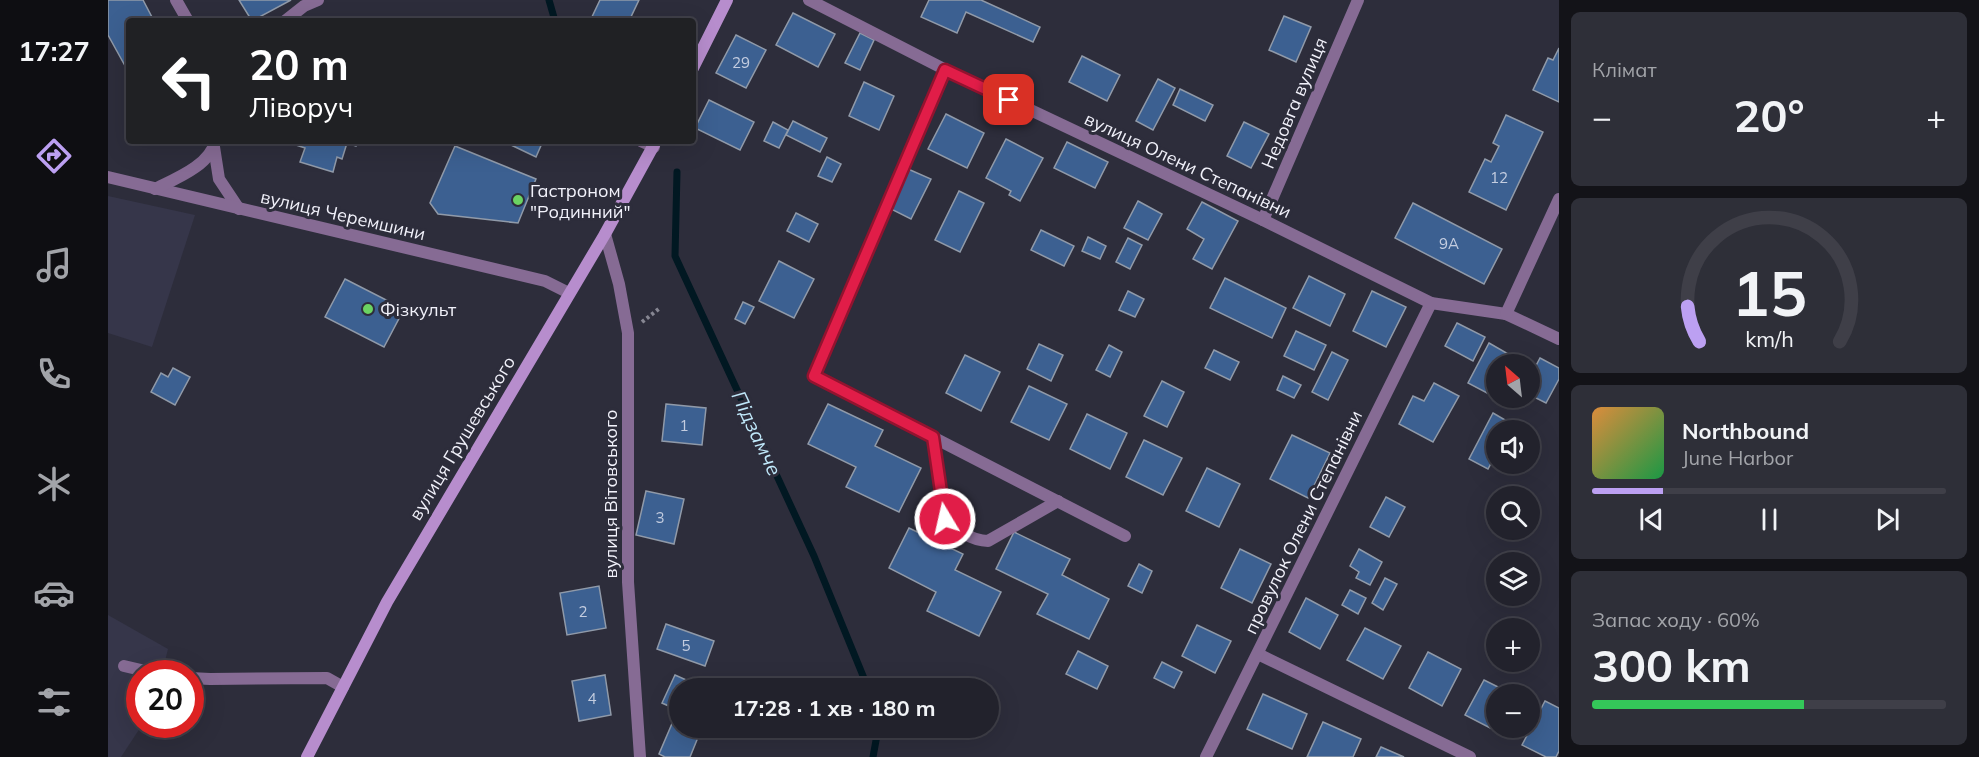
<!DOCTYPE html>
<html lang="uk">
<meta charset="utf-8">
<style>
body{margin:0;font-family:Mulish,sans-serif;background:#2e2f38;color:#f1f3f6;height:100vh;display:flex;flex-direction:column;font-size:22px;white-space:nowrap}
*{box-sizing:border-box;margin:0}
p{font-size:20px;color:#a2a4a9}
.icon{flex:none;width:33px;height:33px;fill:none;stroke:currentColor;stroke-width:2;stroke-linecap:round;stroke-linejoin:round}
.map{position:relative;flex:1;overflow:hidden}
.sheet{display:flex;flex-direction:column;gap:12px;padding:12px;background:#131318;width:420px}
.sheet>*{flex:none}
.top-card{position:absolute;left:18px;top:18px;width:570px;height:126px;border-radius:6px;box-shadow:0 6px 24px #0002,0 0 0 2px #3f3f48;background:#202124;color:#fff;overflow:hidden}
.needle{width:39px;rotate:332deg}
.tools{position:absolute;left:1378px;top:354px;display:grid;gap:12px}
.tools a{display:grid;place-items:center;width:54px;height:54px;border-radius:50%;background:#22222c;box-shadow:0 6px 24px #0002,0 0 0 2px #3f3f48;font-size:30px}
.speed{position:absolute;left:18px;top:660px;display:flex;gap:12px;font-size:30px;font-weight:700;text-align:center}
.speed>*{display:grid;place-content:center;width:78px;height:78px;border-radius:50%;background:#22222c;box-shadow:0 6px 24px #0002,0 0 0 2px #3f3f48;line-height:1}
.speed .limit{border:9px solid #d22;background:#fff;color:#111}
.pin{position:absolute;display:grid;place-items:center;width:51px;height:51px;color:#fff;margin:-26px;border-radius:12px;box-shadow:0 3px 9px #0006}
.me{position:absolute;width:66px;margin:-33px;rotate:351deg;stroke-linejoin:round;filter:drop-shadow(0 0 4px #0008)}
.turn{display:flex;align-items:center;gap:21px;height:126px;padding:0 24px;font-size:27px}
.turn .icon{width:78px;height:78px;stroke-width:2.5}
.turn b{display:block;font-size:42px;line-height:51px}
.big{font-size:45px;font-weight:700;line-height:1.1}
.sheet .tile{flex:1;display:flex;flex-direction:column;justify-content:center;gap:9px;min-width:0;padding:0 21px;border-radius:9px;background:#2e2f38}
.sheet .dial{align-items:center;gap:0}
.dial svg{height:156px;overflow:visible;fill:none;stroke:#3f3f48;stroke-width:7;stroke-linecap:round;text-anchor:middle}
.dial text{fill:#f1f3f6;stroke:none}
.song{display:flex;align-items:center;gap:18px}
.cover{width:72px;height:72px;border-radius:9px;background:linear-gradient(135deg,hsl(30 70% 55%),hsl(140 70% 35%))}
.played{height:6px;border-radius:3px;background:linear-gradient(90deg,#bca0f2 20%,#3f3f48 20%)}
.keys{display:flex;justify-content:space-around;direction:ltr}
.heat{display:flex;justify-content:space-between;align-items:center;font-size:33px;direction:ltr}
.charge{height:9px;border-radius:4px;background:linear-gradient(90deg,#34c759 60%,#3f3f48 0)}
.trip{position:absolute;left:561px;top:678px;width:330px;height:60px;border-radius:30px;background:#22222c;box-shadow:0 6px 24px #0002,0 0 0 2px #3f3f48;font-weight:700;line-height:60px;text-align:center}
main{display:flex;flex:1;min-height:0}
.tab-bar{display:flex;flex-direction:column;width:108px;justify-content:space-around;align-items:center;background:#0e0e12;color:#a2a4a9}
.tab-bar .icon{width:42px;height:42px}
.tab-bar .current{color:#bca0f2}
.tab-bar b{font-size:27px;color:#f1f3f6}
.map>svg:first-child{display:block}
</style>
<main>
<nav class="tab-bar">
<b>17:27</b>
<svg class="icon current" aria-label="directions" viewBox="0 0 24 24"><path d="M12 3l9 9-9 9-9-9zM9 14v-3h6M13 9l2 2-2 2"/></svg>
<svg class="icon" aria-label="music" viewBox="0 0 24 24"><path d="M9 18V5l10-2v13"/><circle cx="6" cy="18" r="3"/><circle cx="16" cy="16" r="3"/></svg>
<svg class="icon" aria-label="phone" viewBox="0 0 24 24"><path d="M5 4h4l2 5-3 2q2 4 5 5l2-3 5 2v4C11 20 4 13 5 4z"/></svg>
<svg class="icon" aria-label="climate" viewBox="0 0 24 24"><path d="M12 3v18M4 7l16 10M4 17L20 7"/></svg>
<svg class="icon" aria-label="car" viewBox="0 0 24 24"><path d="M5 17H2v-5l4-1 3-4h7l3 4 3 1v5h-3M9 17h6M6 11h13"/><circle cx="7" cy="17" r="2"/><circle cx="17" cy="17" r="2"/></svg>
<svg class="icon" aria-label="filters" viewBox="0 0 24 24"><path d="M4 7h16M4 17h16"/><circle cx="9" cy="7" r="2"/><circle cx="15" cy="17" r="2"/></svg>
</nav>
<div class="map">
<svg width="1451" height="757" viewBox="0 0 1451 757">
<rect width="100%" height="100%" fill="#2d2d3b"/>
<g fill="#36364a">
<path d="M0 196 87 215 44 347 0 333Z"/>
<path d="M0 615 60 649 54 673 32 674V724L34 725 13 757H0Z"/>
</g>
<g fill="none" stroke-linecap="round" stroke-linejoin="round">
<g stroke="#011822" stroke-width="7">
<path d="M441 0 447 21"/>
<path d="M569 172 567 256 706 556 760 688"/>
<path d="M765 757 769 735 768 728"/>
</g>
</g>
<g fill="#3c6091" stroke="#909aa9" stroke-width="1.5">
<path d="M0 0H35L46 21H21V73L0 35Z"/>
<path d="M131 0H183L144 21Z"/>
<path d="M492 0H531L521 21H482Z"/>
<path d="M821 0H873L932 27 925 42 858 12 849 33 813 17Z"/>
<path d="M685 13 727 34 710 67 668 45Z"/>
<path d="M1176 16 1203 27 1188 62 1161 50Z"/>
<path d="M752 33 766 40 752 70 737 63Z"/>
<path d="M628 35 658 50 638 88 608 73Z"/>
<path d="M1451 48V102L1425 90 1440 58 1445 60Z"/>
<path d="M974 56 1012 75 999 101 961 82Z"/>
<path d="M1050 79 1067 88 1045 130 1028 121Z"/>
<path d="M756 82 786 96 771 130 741 116Z"/>
<path d="M1072 89 1105 105 1097 121 1065 105Z"/>
<path d="M601 100 646 122 632 150 587 128Z"/>
<path d="M838 114 876 133 859 168 820 149Z"/>
<path d="M1398 115 1435 132 1398 210 1361 192 1377 159 1383 162 1391 146 1385 143Z"/>
<path d="M685 121 719 138 712 152 678 135Z"/>
<path d="M665 122 680 130 671 148 656 141Z"/>
<path d="M1136 122 1161 134 1143 168 1119 156Z"/>
<path d="M898 139 935 158 912 201 901 195 903 191 878 178Z"/>
<path d="M176 141H250L248 146 239 143 234 159 229 157 225 172 192 162 197 148Z"/>
<path d="M402 141H435L428 157 401 144Z"/>
<path d="M959 142 1000 162 987 188 946 168Z"/>
<path d="M347 146 428 179 410 223 330 214 322 203Z"/>
<path d="M719 157 733 164 724 182 710 176Z"/>
<path d="M800 169 823 179 803 219 781 208Z"/>
<path d="M851 191 876 203 852 252 827 240Z"/>
<path d="M1030 201 1054 214 1040 240 1016 228Z"/>
<path d="M1094 202 1130 221 1104 269 1085 259 1096 239 1079 229Z"/>
<path d="M1305 203 1394 249 1376 284 1287 238Z"/>
<path d="M688 213 710 224 701 242 679 231Z"/>
<path d="M933 230 966 246 956 266 923 250Z"/>
<path d="M980 237 998 246 992 259 974 251Z"/>
<path d="M1020 238 1034 245 1022 269 1008 262Z"/>
<path d="M671 261 706 279 686 318 651 301Z"/>
<path d="M1201 276 1237 294 1222 326 1185 308Z"/>
<path d="M1117 278 1178 308 1164 338 1102 308Z"/>
<path d="M237 279 296 309 276 347 217 317Z"/>
<path d="M1020 291 1036 299 1027 317 1011 310Z"/>
<path d="M1264 291 1298 307 1278 347 1245 331Z"/>
<path d="M635 302 646 307 637 324 627 319Z"/>
<path d="M1349 323 1377 337 1365 361 1337 346Z"/>
<path d="M1188 331 1218 345 1206 370 1176 356Z"/>
<path d="M1381 343 1402 355 1397 364H1389V380L1381 394 1360 383Z"/>
<path d="M931 344 955 355 943 381 919 369Z"/>
<path d="M1001 345 1014 352 1002 377 988 370Z"/>
<path d="M1106 350 1131 362 1122 380 1097 368Z"/>
<path d="M1224 352 1240 360 1220 400 1204 392Z"/>
<path d="M857 355 892 372 873 411 838 393Z"/>
<path d="M1432 358 1451 368V379L1438 403 1422 395V377Z"/>
<path d="M65 368 82 377 67 405 43 392 53 373 60 377Z"/>
<path d="M1175 376 1193 385 1186 398 1169 390Z"/>
<path d="M1054 381 1076 392 1059 427 1036 416Z"/>
<path d="M1326 383 1351 396 1325 442 1291 424 1305 396 1316 401Z"/>
<path d="M921 386 959 404 941 440 903 422Z"/>
<path d="M558 404 598 408 594 445 554 441Z"/>
<path d="M720 404 775 430 767 446 813 468 791 512 738 487 748 467 700 444Z"/>
<path d="M1385 413 1404 424 1400 430H1389V452L1380 469 1361 459Z"/>
<path d="M979 414 1019 433 1002 469 962 449Z"/>
<path d="M1184 435 1222 453 1200 498 1162 479Z"/>
<path d="M1036 440 1074 458 1055 495 1018 477Z"/>
<path d="M1099 468 1132 484 1111 527 1078 511Z"/>
<path d="M538 491 576 499 566 544 528 535Z"/>
<path d="M1278 497 1297 507 1281 537 1262 527Z"/>
<path d="M801 528 855 554 847 570 893 592 871 636 819 611 828 592 781 568Z"/>
<path d="M906 532 962 559 954 575 1001 599 981 639 929 614 940 594 888 569Z"/>
<path d="M1132 549 1163 564 1144 603 1113 588Z"/>
<path d="M1251 549 1274 562 1262 585 1248 578 1251 572 1242 566Z"/>
<path d="M1031 564 1044 571 1034 593 1020 586Z"/>
<path d="M1277 578 1289 584 1275 610 1264 603Z"/>
<path d="M491 586 498 628 459 635 452 593Z"/>
<path d="M1242 590 1258 598 1250 614 1234 605Z"/>
<path d="M1198 598 1230 615 1212 649 1181 632Z"/>
<path d="M558 624 606 641 597 666 549 649Z"/>
<path d="M1089 625 1123 641 1107 673 1074 656Z"/>
<path d="M1257 628 1293 646 1275 679 1239 660Z"/>
<path d="M970 651 1000 666 989 689 958 674Z"/>
<path d="M1320 652 1353 669 1334 706 1301 688Z"/>
<path d="M1054 662 1074 672 1066 688 1046 678Z"/>
<path d="M497 675 503 715 471 721 464 681Z"/>
<path d="M567 675 592 686 591 688H572V711L554 703Z"/>
<path d="M1376 680 1404 694H1389V728H1393L1390 732 1357 715Z"/>
<path d="M1155 694 1199 714 1184 749 1139 729Z"/>
<path d="M1437 701 1451 708V751L1448 757H1438L1414 745Z"/>
<path d="M566 719 572 721V728H587L593 730 582 757H557L551 754Z"/>
<path d="M1215 722 1253 739 1245 757H1199Z"/>
<path d="M1273 747 1296 757H1268Z"/>
</g>
<g fill="none" stroke-linecap="round" stroke-linejoin="round">
<path stroke="#868692" stroke-width="4" stroke-dasharray="3 3" stroke-linecap="butt" d="M534 322 552 308"/>
<g stroke="#866b94" stroke-width="12">
<path d="M177 21 196 6 210 0"/>
<path d="M838 70 706 376 1017 536"/>
<path d="M533 141 546 147"/>
<path d="M825 437 835 513C840 528 866 541 880 541L950 501"/>
<path d="M1150 654 1362 757"/>
<path d="M16 666 50 674"/>
<path d="M82 678 102 679 219 678 235 687"/>
<path d="M1098 757 1323 303"/>
</g>
<g stroke="#866b94" stroke-width="12">
<path d="M68 0 80 21"/>
<path d="M701 0 838 70 1155 220 1323 303 1398 314 1451 339"/>
<path d="M106 147 111 179 131 209"/>
<path d="M0 177 437 281 461 293"/>
<path d="M47 189C67 179 103 165 107 141"/>
<path d="M1155 220 1250 0"/>
<path d="M497 234 511 284 520 333V582L532 757"/>
<path d="M1398 314 1451 199"/>
</g>
<g stroke="#b78dcd" stroke-width="12">
<path d="M585 68 619 0"/>
<path d="M199 757 279 602 497 234 548 141"/>
</g>
</g>
<g fill="none" stroke-linecap="round" stroke-linejoin="round">
<g stroke="#92132f" stroke-width="15">
<path id="route" d="M837 519 825 437 706 376 837 70 901 100"/>
</g>
<use href="#route" stroke="#e11d48" stroke-width="10"/>
</g>
<g fill="#6bd362" stroke="#2d2d3b" stroke-width="2">
<circle cx="410" cy="200" r="6"/>
<circle cx="260" cy="309" r="6"/>
</g>
<g text-anchor="middle" dominant-baseline="central" stroke-width="6" stroke-linejoin="round" paint-order="stroke">
<g font-size="15" fill="#c4cde0">
<text x="633" y="62">29</text>
<text x="1391" y="177">12</text>
<text x="1341" y="243">9А</text>
<text x="576" y="425">1</text>
<text x="552" y="517">3</text>
<text x="475" y="611">2</text>
<text x="578" y="645">5</text>
<text x="484" y="698">4</text>
</g>
<g font-size="18" fill="#f1f1fa" stroke="#2d2d3b">
<text transform="translate(1186 103) rotate(-67)">Недовга вулиця</text>
<text transform="translate(1080 165) rotate(25)">вулиця Олени Степанівни</text>
<text transform="translate(235 215) rotate(13)">вулиця Черемшини</text>
<text transform="translate(354 438) rotate(-59)">вулиця Грушевського</text>
<text transform="translate(502 494) rotate(-90)">вулиця Вітовського</text>
<text transform="translate(1195 522) rotate(-64)">провулок Олени Степанівни</text>
</g>
<g font-size="18" fill="#f1f1fa" stroke="#2d2d3b" text-anchor="start">
<text x="422" y="190">Гастроном<tspan x="422" dy="21">"Родинний"</tspan></text>
<text x="272" y="309">Фізкульт</text>
</g>
<g font-size="20" font-style="italic" fill="#c0e8fa" stroke="#2d2d3b">
<text transform="translate(649 433) rotate(65)">Підзамче</text>
</g>
</g>
</svg>
<div class="tools">
<a><svg class="needle" viewBox="-14 -14 28 28"><path d="M0-13l5 13h-10z" fill="#e53935"/><path d="M0 13l5-13h-10z" fill="#a2a4a9"/></svg></a>
<a><svg class="icon" aria-label="sound" viewBox="0 0 24 24"><path d="M4 9h4l5-4v14l-5-4H4zM17 9q2 3 0 6"/></svg></a>
<a><svg class="icon" aria-label="search" viewBox="0 0 24 24"><circle cx="10" cy="10" r="6"/><path d="M15 15l6 6"/></svg></a>
<a><svg class="icon" aria-label="layers" viewBox="0 0 24 24"><path d="M12 4l9 5-9 5-9-5zM3 14l9 5 9-5"/></svg></a>
<a>+</a>
<a>−</a>
</div>
<div class="speed"><div class="limit">20</div></div>
<div class="pin" style="left:901px;top:100px;background:#d93025"><svg class="icon" aria-label="arrive" viewBox="0 0 24 24"><path d="M6 21V4h12l-3 4 3 4H6"/></svg></div>
<svg class="me" style="left:837px;top:519px" viewBox="-20 -20 40 40"><circle r="17" fill="#e11d48" stroke="#fff" stroke-width="3"/><path d="M0-11L8 9 0 5-8 9z" fill="#fff"/></svg>
<div class="trip">17:28 · 1 хв · 180 m</div>
<div class="top-card">
<div class="turn"><svg class="icon" aria-label="left" viewBox="0 0 24 24"><path d="M17 20v-9H6M10 6l-5 5 5 5"/></svg><div><b>20 m</b>Ліворуч</div></div>
</div>
</div>
<section class="sheet">
<div class="tile"><p>Клімат</p>
<div class="heat"><a>−</a><b class="big">20°</b><a>+</a></div>
</div>
<div class="tile dial"><svg viewBox="0 0 100 80">
<path d="M14 69A42 42 0 1 1 86 69"/>
<path d="M14 69A42 42 0 0 1 8 51" stroke="#bca0f2"/>
<text x="50" y="56" font-size="32" font-weight="700">15</text>
<text x="50" y="72" font-size="11">km/h</text>
</svg></div>
<div class="tile">
<div class="song"><i class="cover"></i><div><b>Northbound</b><p>June Harbor</p></div></div>
<div class="played"></div>
<div class="keys"><svg class="icon" aria-label="previous" viewBox="0 0 24 24"><path d="M18 5L8 12l10 7zM5 5v14"/></svg><svg class="icon" aria-label="pause" viewBox="0 0 24 24"><path d="M8 5v14M16 5v14"/></svg><svg class="icon" aria-label="next" viewBox="0 0 24 24"><path d="M6 5l10 7-10 7zM19 5v14"/></svg></div>
</div>
<div class="tile"><p>Запас ходу · 60%</p><b class="big">300 km</b><div class="charge"></div></div>
</section>
</main>
